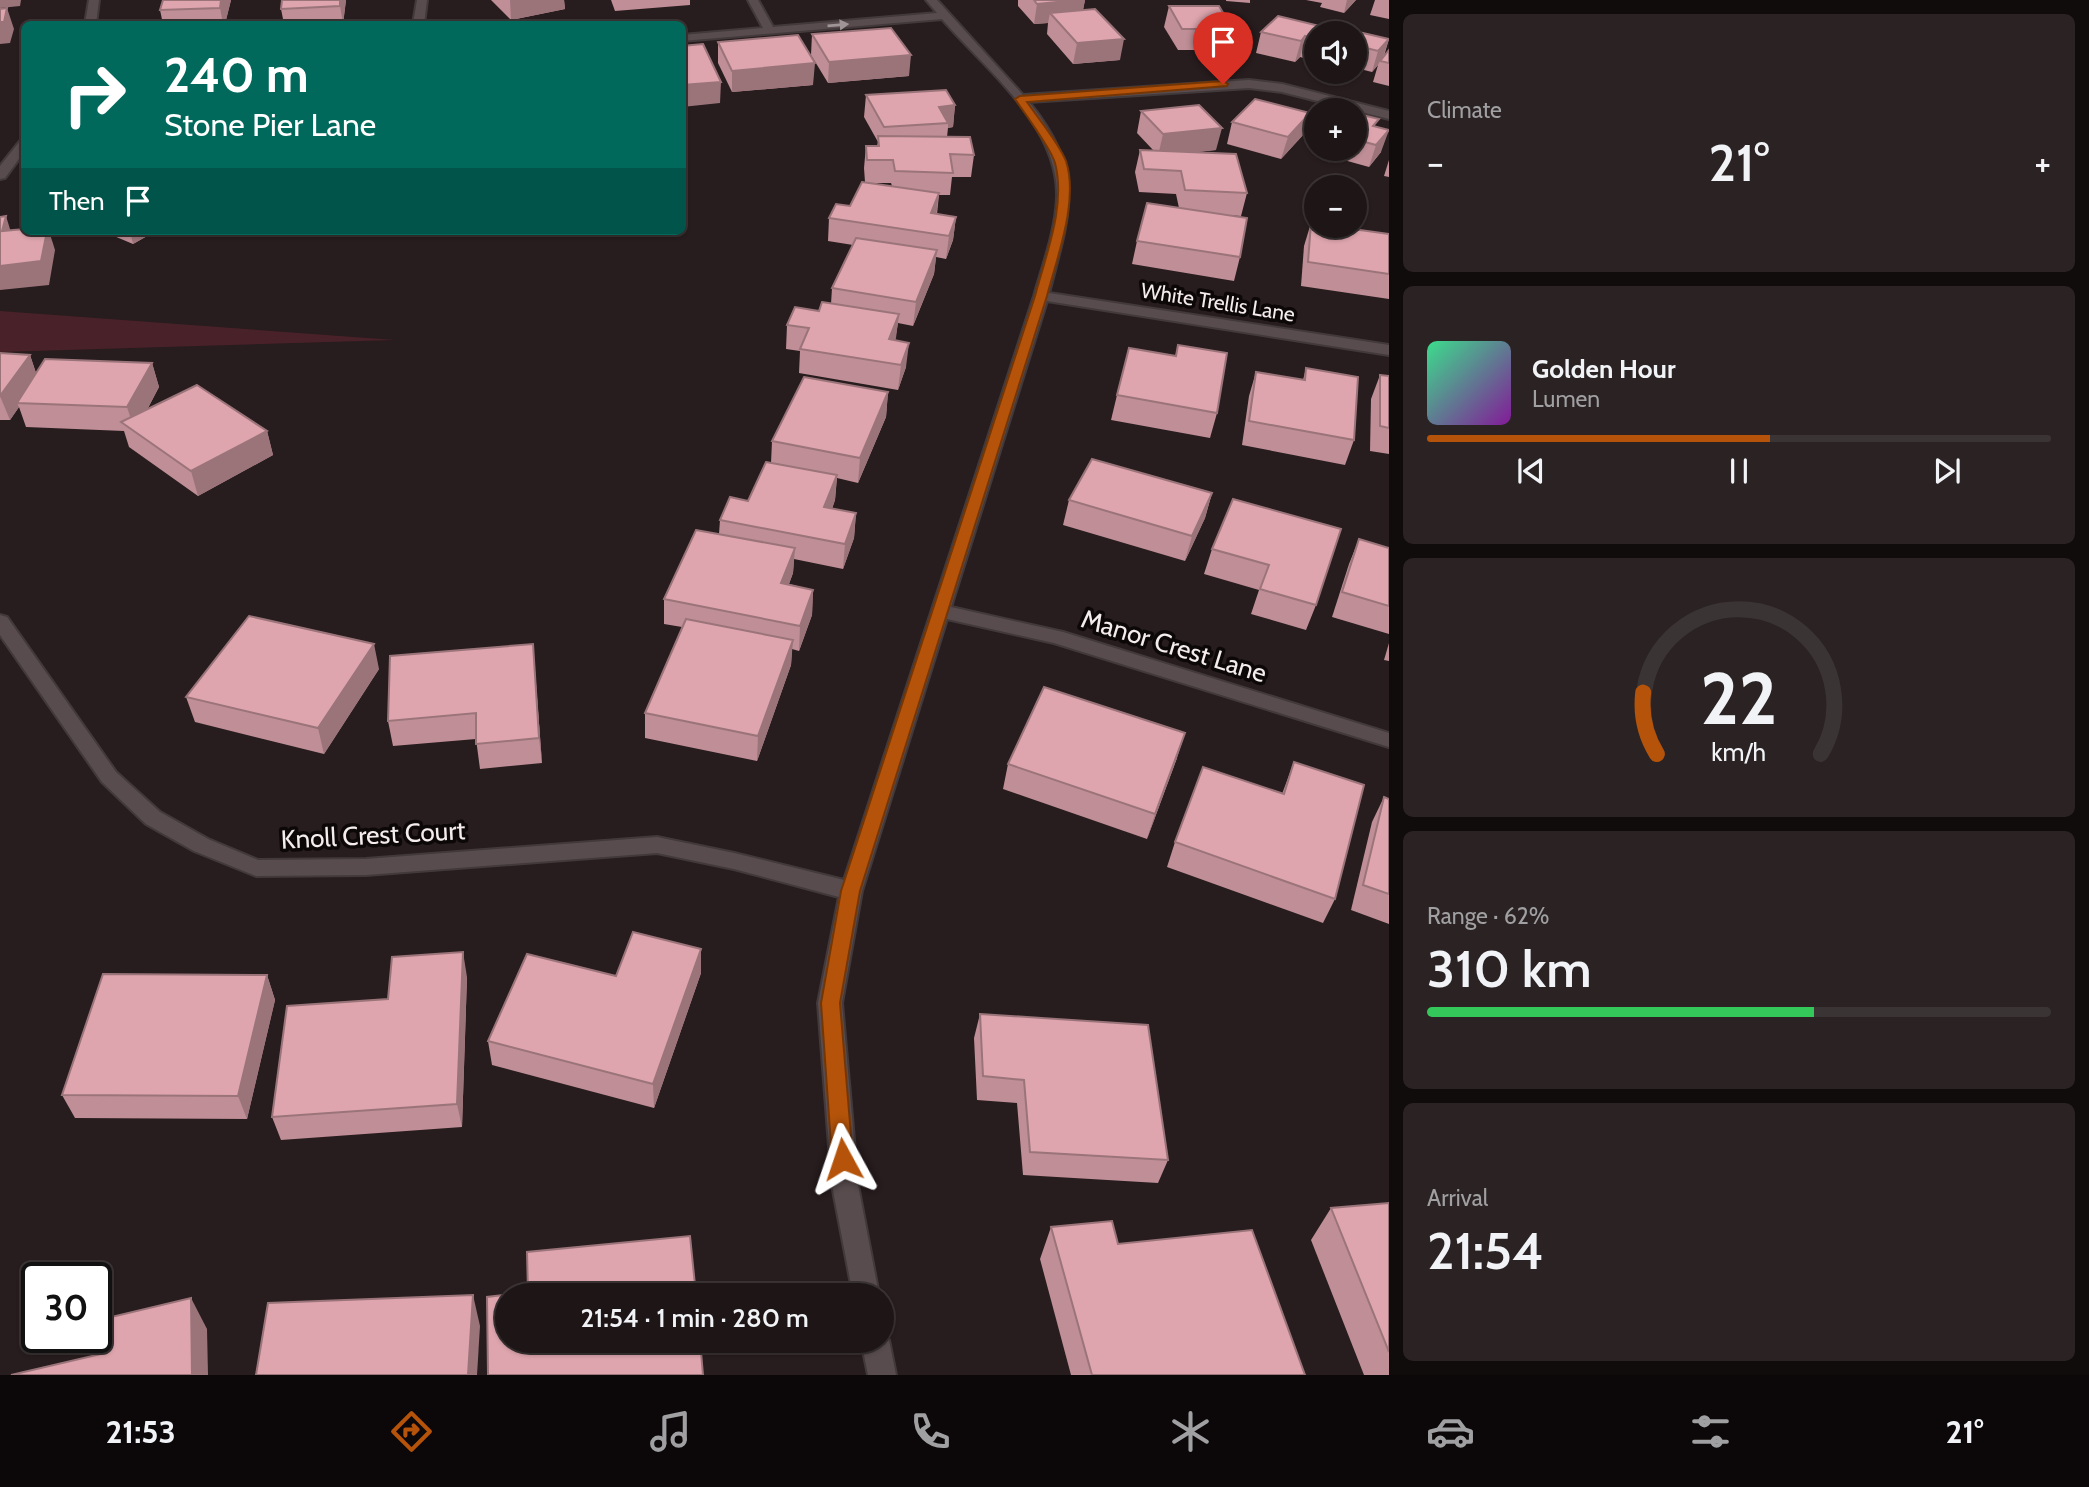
<!DOCTYPE html>
<meta charset="utf-8">
<style>
body{margin:0;font-family:Cabin,sans-serif;background:#2a2223;color:#f1f3f6;height:100vh;display:flex;flex-direction:column;font-size:26px;white-space:nowrap}
*{box-sizing:border-box;margin:0}
p{font-size:23px;color:#a09fa1}
.icon{flex:none;width:38px;height:38px;fill:none;stroke:currentColor;stroke-width:2;stroke-linecap:round;stroke-linejoin:round}
.map{position:relative;flex:1;overflow:hidden}
.drawer{display:flex;flex-direction:column;gap:14px;padding:14px;background:#100c0c;width:700px}
.drawer>*{flex:none}
.top-card{position:absolute;left:21px;top:21px;width:665px;height:214px;border-radius:10px;box-shadow:0 2px 5px #0004,0 0 0 2px #3b3435;background:#00695c;color:#fff;overflow:hidden}
.controls{position:absolute;left:1304px;top:21px;display:grid;gap:14px}
.controls a{display:grid;place-items:center;width:63px;height:63px;border-radius:50%;background:#1d1516;box-shadow:0 2px 5px #0004,0 0 0 2px #3b3435;font-size:35px}
.speed{position:absolute;left:21px;top:1262px;display:flex;gap:14px;font-size:35px;font-weight:700;text-align:center}
.speed>*{display:grid;place-content:center;width:91px;height:91px;border-radius:50%;background:#1d1516;box-shadow:0 2px 5px #0004,0 0 0 2px #3b3435;line-height:1}
.speed .limit{border:4px solid #111;border-radius:10px;background:#fff;color:#111}
.pin{position:absolute;display:grid;place-items:center;width:60px;height:60px;color:#fff;margin:-72px -30px;border-radius:50% 50% 50% 0;rotate:-45deg;box-shadow:0 0 7px #0007}
.pin .icon{rotate:45deg}
.me{position:absolute;width:77px;margin:-38px;rotate:355deg;stroke-linejoin:round;filter:drop-shadow(0 0 5px #0008)}
.turn{display:flex;align-items:center;gap:24px;height:147px;padding:0 28px;font-size:32px}
.turn .icon{width:91px;height:91px;stroke-width:2.5}
.turn b{display:block;font-size:49px;line-height:60px}
.then{display:flex;align-items:center;height:66px;padding:0 28px;background:#0003;gap:14px;font-size:26px}
.big{font-size:52px;font-weight:600;line-height:1.1}
.drawer .tile{flex:1;display:flex;flex-direction:column;justify-content:center;gap:10px;min-width:0;padding:0 24px;border-radius:10px;background:#2a2223}
.drawer .dial{align-items:center;gap:0}
.dial svg{height:182px;overflow:visible;fill:none;stroke:#3b3435;stroke-width:7;stroke-linecap:round;text-anchor:middle}
.dial text{fill:#f1f3f6;stroke:none}
.song{display:flex;align-items:center;gap:21px}
.cover{width:84px;height:84px;border-radius:10px;background:linear-gradient(135deg,hsl(150 70% 55%),hsl(290 70% 35%))}
.played{height:7px;border-radius:4px;background:linear-gradient(90deg,#b45309 55%,#3b3435 55%)}
.keys{display:flex;justify-content:space-around;direction:ltr}
.heat{display:flex;justify-content:space-between;align-items:center;font-size:38px;direction:ltr}
.charge{height:10px;border-radius:5px;background:linear-gradient(90deg,#34c759 62%,#3b3435 0)}
.trip{position:absolute;left:495px;top:1283px;width:399px;height:70px;border-radius:35px;background:#1d1516;box-shadow:0 2px 5px #0004,0 0 0 2px #3b3435;font-weight:600;line-height:70px;text-align:center}
.dock{display:flex;height:112px;justify-content:space-around;align-items:center;background:#0c0809;color:#a09fa1}
.dock .icon{width:49px;height:49px}
.dock .on{color:#b45309}
.dock b{font-size:32px;color:#f1f3f6}
main{display:flex;flex:1;min-height:0}
.map>svg:first-child{display:block}
</style>
<main>
<div class="map">
<svg width="1389" height="1375" viewBox="0 0 1389 1375">
<rect width="100%" height="100%" fill="#271c1e"/>
<path fill="#492129" d="M0 311 395 340 0 352Z"/>
<g fill="none" stroke-linecap="round" stroke-linejoin="round">
<g stroke="#42393a" stroke-width="4">
<g id="minor">
<path d="M89 0H99L96 24H85Z"/>
<path d="M417 0H427L424 24H413Z"/>
<path d="M748 0H758L773 27 937 13 926 0H937L1023 95 1249 80 1282 84 1389 111V119L1282 92 1249 88 1029 102C1086 173 1070 212 1049 293L1389 345V355L1047 301 951 607 1063 632 1389 733V747L1054 643 947 619 862 891 842 1003 858 1185 879 1295H853L832 1185 818 1003 839 897 734 869 657 853 366 875 256 876 194 851 146 824 102 782 0 635V615L7 617 116 772 160 812 208 839 258 860 366 859 657 837 734 853 844 880 1034 296C1043 264 1056 230 1057 196 1058 124 985 69 942 19L682 41V35L763 28Z"/>
<path d="M24 140V152L5 178 0 179V166L20 141Z"/>
<path d="M882 1329 889 1340 896 1375H868L861 1340H882Z"/>
</g>
</g>
<use href="#minor" fill="#594c4e" fill-rule="evenodd"/>
</g>
<g fill="#bf8e96" fill-rule="evenodd">
<path d="M231 0 225 24H163L160 10Z"/>
<path d="M346 0 343 24H284L281 9Z"/>
<path d="M491 0H564L565 9 511 20Z"/>
<path d="M611 0H690V5L615 11Z"/>
<path d="M1018 0H1085L1083 10 1120 60 1073 64 1047 34 1048 23 1034 24 1018 6Z"/>
<path d="M1226 0H1250V3L1226 1Z"/>
<path d="M1306 0H1356L1344 13 1320 7 1322 3Z"/>
<path d="M1375 0H1389V19L1370 15Z"/>
<path d="M1169 6 1233 29 1228 50H1178L1164 27Z"/>
<path d="M1261 32 1316 33V55L1311 60 1300 57 1295 62 1256 53Z"/>
<path d="M1354 33 1389 39 1384 56 1389 50V86L1373 82 1378 65 1372 72 1360 69 1355 74 1346 72H1354Z"/>
<path d="M812 34 909 76 828 83 811 55Z"/>
<path d="M718 42 813 85 732 92 718 63Z"/>
<path d="M866 95 955 105 953 127 948 128 947 137 974 155 971 177H952L950 195H939L937 214 956 217 953 240 946 259 936 257 934 274 913 326 898 323 895 340 906 367 898 390 799 373 800 351 786 349 787 325 819 311 831 304 832 288 853 245 828 241 829 218 850 206 865 182 864 168 866 146H877L878 142 864 117ZM868 183H891L892 186Z"/>
<path d="M1141 111 1216 150 1196 152 1247 193 1241 216 1225 215 1240 257 1234 281 1132 264 1137 241 1179 208 1176 194 1139 192 1135 172 1140 150H1153L1137 133Z"/>
<path d="M1310 113 1303 135 1281 159 1227 144 1232 122Z"/>
<path d="M1354 113 1377 127 1381 152 1369 167 1315 152 1316 149H1354Z"/>
<path d="M1389 160V177L1384 176Z"/>
<path d="M1311 223 1389 234V299L1301 286 1304 246Z"/>
<path d="M102 231H156L133 244Z"/>
<path d="M0 353 30 355 36 373 152 363 159 387 147 410 267 431 273 455 198 496 129 447 124 431 26 427 19 407 10 420H0Z"/>
<path d="M1306 368 1354 440 1345 465 1242 445 1249 396 1256 372 1303 380Z"/>
<path d="M1380 375 1389 376V454L1370 451 1371 399Z"/>
<path d="M888 392 886 417 858 483 837 478 835 500 832 509 856 513 854 538 843 569 794 559 793 573 789 584 813 590 812 615 799 651 792 649 791 665 757 761 645 738V713L682 627 664 624V599L719 534 720 520 748 501 771 463 772 441Z"/>
<path d="M1117 395 1217 413 1210 438 1111 420Z"/>
<path d="M1212 493 1205 518 1185 561 1063 525 1069 500Z"/>
<path d="M1233 499 1316 605 1306 630 1251 614 1259 590 1204 574 1212 549Z"/>
<path d="M1359 539 1389 548V634L1332 617 1349 564Z"/>
<path d="M1389 643V661L1384 660Z"/>
<path d="M533 644 542 763 480 769 476 739 393 746 388 721Z"/>
<path d="M379 669 324 754 195 722 186 697Z"/>
<path d="M1177 758 1147 839 1003 789 1008 764Z"/>
<path d="M1294 762 1335 899 1323 923 1167 867 1175 842 1282 794Z"/>
<path d="M1384 797 1389 799V924L1351 910 1372 822Z"/>
<path d="M701 949V973L654 1108 492 1065 488 1041 616 976Z"/>
<path d="M267 975 275 1000 247 1119 75 1118 62 1095Z"/>
<path d="M467 977 462 1127 281 1140 272 1117 388 999Z"/>
<path d="M980 1014 1168 1160 1158 1183 1023 1175 1017 1103 977 1100 974 1038Z"/>
<path d="M1389 1203V1375H1364L1311 1240 1331 1208Z"/>
<path d="M1051 1227 1118 1244 1305 1375H1071L1040 1259Z"/>
</g>
<g fill="#9b747a">
<path d="M0 0H21L20 6 0 8Z"/>
<path d="M221 0H231L225 24H223L220 8Z"/>
<path d="M340 0H346L343 24 340 6Z"/>
<path d="M510 0H564L565 9 511 20Z"/>
<path d="M1077 0H1085L1081 20 1050 13 1048 23 1034 24 1037 4Z"/>
<path d="M1347 0H1356L1344 13Z"/>
<path d="M7 8 14 29 10 43 0 44V22Z"/>
<path d="M1305 36 1300 57 1295 62 1301 41Z"/>
<path d="M1124 39 1120 60 1073 64 1077 43Z"/>
<path d="M1389 39 1382 60 1380 61 1378 65 1372 72 1378 51Z"/>
<path d="M1316 42V55L1311 60Z"/>
<path d="M1366 48 1360 69 1355 74 1362 53Z"/>
<path d="M911 55 909 76 828 83 829 62Z"/>
<path d="M815 63 813 85 732 92V71Z"/>
<path d="M721 82 720 103 682 107V85Z"/>
<path d="M955 105 953 127 948 128V123L939 107Z"/>
<path d="M1310 113 1303 135 1281 159 1288 137Z"/>
<path d="M1222 128 1216 150 1158 156 1163 134Z"/>
<path d="M1389 130 1381 152 1369 167 1376 145Z"/>
<path d="M939 193 936 216 931 213Z"/>
<path d="M6 216 13 239 2 231Z"/>
<path d="M956 217 953 240 946 259 949 236Z"/>
<path d="M47 231H49L55 250 49 285 0 290V266Z"/>
<path d="M130 231H156L133 244Z"/>
<path d="M937 250 934 274 913 326 916 302Z"/>
<path d="M899 314 896 338 886 363 889 339Z"/>
<path d="M909 343 906 367 898 390 901 365Z"/>
<path d="M30 355 38 379 17 403 19 407 10 420 0 396Z"/>
<path d="M152 363 159 387 135 432 127 407Z"/>
<path d="M888 392 886 417 858 483 860 458Z"/>
<path d="M267 431 273 455 198 496 191 471Z"/>
<path d="M837 475 835 500 823 532 824 507Z"/>
<path d="M1212 493 1205 518 1185 561 1192 536Z"/>
<path d="M856 513 854 538 843 569 845 544Z"/>
<path d="M795 548 793 573 780 608 781 583Z"/>
<path d="M813 590 812 615 799 651 800 626Z"/>
<path d="M793 640 791 665 757 761 758 736Z"/>
<path d="M374 644 379 669 324 754 318 728Z"/>
<path d="M533 644 535 670 542 763 539 738Z"/>
<path d="M1185 733 1177 758 1147 839 1155 814Z"/>
<path d="M701 949V973L654 1108 653 1084Z"/>
<path d="M463 952 467 977 462 1127 457 1104Z"/>
<path d="M267 975 275 1000 247 1119 238 1096Z"/>
<path d="M473 1295 480 1326 477 1375H468Z"/>
<path d="M191 1298 207 1329 208 1375H192Z"/>
</g>
<g fill="#dea5ae" stroke="#9b747a" stroke-width="2">
<path d="M163 0H221L220 8 160 10Z"/>
<path d="M282 0H340V6L281 9Z"/>
<path d="M1034 0H1077L1037 4Z"/>
<path d="M1169 6H1219L1233 29H1182Z"/>
<path d="M7 8 4 22H0V9Z"/>
<path d="M1095 9 1124 39 1077 43 1050 13Z"/>
<path d="M1278 16 1328 28 1323 33H1316V39L1305 36 1301 41 1261 32Z"/>
<path d="M1337 27 1389 39 1378 51 1366 48 1362 53 1354 51V33H1331Z"/>
<path d="M891 28 911 55 829 62 812 34Z"/>
<path d="M798 35 815 63 732 71 718 42Z"/>
<path d="M703 44 721 82 682 85V46Z"/>
<path d="M1389 50V63L1380 61Z"/>
<path d="M946 90 955 105 939 107 948 123 884 127 866 95Z"/>
<path d="M1255 99 1310 113 1288 137 1232 122Z"/>
<path d="M1199 105 1222 128 1163 134 1141 111Z"/>
<path d="M1354 113 1379 119 1373 126 1389 130 1376 145 1354 139Z"/>
<path d="M878 136 970 137 974 155 950 154 953 173 895 171 893 160H867L866 146H879Z"/>
<path d="M1140 150 1236 154 1247 193 1185 190 1181 171 1144 169Z"/>
<path d="M862 182 939 193 931 213 956 217 949 236 829 218 836 204 850 206Z"/>
<path d="M1147 203 1247 218 1240 257 1137 241Z"/>
<path d="M6 216 2 231 24 229V231H47L41 261 0 266V217Z"/>
<path d="M1311 223 1316 224V226H1331L1389 234V274L1308 262Z"/>
<path d="M856 238 937 250 916 302 832 288Z"/>
<path d="M822 302 899 314 889 339 909 343 901 365 800 349 809 328 787 325 795 307 819 311Z"/>
<path d="M1178 345 1227 353 1217 413 1117 395 1129 348 1176 356Z"/>
<path d="M0 353 30 355 0 396Z"/>
<path d="M45 359 152 363 127 407 17 403Z"/>
<path d="M1306 368 1358 377 1354 440 1249 421 1256 372 1305 380Z"/>
<path d="M1380 375 1389 376V428L1380 426Z"/>
<path d="M804 377 888 392 860 458 772 441Z"/>
<path d="M197 385 267 431 191 471 121 422Z"/>
<path d="M1092 459 1212 493 1192 536 1069 500Z"/>
<path d="M766 462 837 475 824 507 856 513 845 544 720 520 730 497 748 501Z"/>
<path d="M1233 499 1341 529 1316 605 1260 589 1269 565 1212 549Z"/>
<path d="M696 530 795 548 781 583 813 590 800 626 664 599Z"/>
<path d="M1359 539 1389 548V606L1342 592Z"/>
<path d="M249 616 374 644 318 728 186 697Z"/>
<path d="M686 619 793 640 758 736 645 713Z"/>
<path d="M533 644 539 738 476 744V713L388 721 390 656Z"/>
<path d="M1044 687 1185 733 1155 814 1008 764Z"/>
<path d="M1294 762 1364 785 1335 899 1175 842 1203 767 1284 794Z"/>
<path d="M1384 797 1389 799V894L1363 885Z"/>
<path d="M633 932 701 949 653 1084 488 1041 527 954 616 976Z"/>
<path d="M463 952 457 1104 272 1117 287 1006 388 999 392 957Z"/>
<path d="M103 974 267 975 238 1096 62 1095Z"/>
<path d="M980 1014 1148 1025 1168 1160 1030 1152 1024 1080 983 1076Z"/>
<path d="M1389 1203V1352L1331 1208Z"/>
<path d="M1112 1221 1118 1244 1252 1230 1305 1375H1092L1051 1227Z"/>
<path d="M690 1236 696 1295H508V1340H700L703 1375H488L487 1297 528 1292 527 1252Z"/>
<path d="M473 1295 468 1375H256L268 1303Z"/>
<path d="M191 1298 192 1375H11L101 1354 103 1319Z"/>
</g>
<defs><path id="oneway-solid" d="M-6-.8H1V-3.2L6.5 0L1 3.2V.8H-6Z" transform="scale(1.75)"/></defs>
<use fill="#9f9496" href="#oneway-solid" transform="translate(838 25) rotate(-5)"/>
<path fill="#b45309" stroke="#753606" stroke-width="2" d="M1223 81 1228 84 1227 86 1027 102C1038 118 1059 143 1066 161 1079 200 1057 258 1047 296L860 891 840 1003 853 1159 850 1166 843 1168 835 1166 832 1159 821 1003 841 891 1035 296C1046 254 1066 206 1055 163 1051 148 1025 114 1015 99L1020 96Z"/>
<g text-anchor="middle" dominant-baseline="central" stroke-width="7" stroke-linejoin="round" paint-order="stroke">
<g font-size="21" fill="#f4eced" stroke="#0d0808">
<text transform="translate(1218 302) rotate(9)">White Trellis Lane</text>
</g>
<g font-size="26" fill="#f4eced" stroke="#0d0808">
<text transform="translate(1174 646) rotate(17)">Manor Crest Lane</text>
<text transform="translate(373 835) rotate(-3)">Knoll Crest Court</text>
</g>
</g>
</svg>
<div class="controls">
<a><svg class="icon" aria-label="sound" viewBox="0 0 24 24"><path d="M4 9h4l5-4v14l-5-4H4zM17 9q2 3 0 6"/></svg></a>
<a>+</a>
<a>−</a>
</div>
<div class="speed"><div class="limit">30</div></div>
<div class="pin" style="left:1223px;top:84px;background:#d93025"><svg class="icon" aria-label="arrive" viewBox="0 0 24 24"><path d="M6 21V4h12l-3 4 3 4H6"/></svg></div>
<svg class="me" style="left:843px;top:1159px" viewBox="-20 -20 40 40"><path d="M0-17L14 15 0 8-14 15z" fill="#b45309" stroke="#fff" stroke-width="4"/></svg>
<div class="trip">21:54 · 1 min · 280 m</div>
<div class="top-card">
<div class="turn"><svg class="icon" aria-label="right" viewBox="0 0 24 24"><path d="M7 20v-9h11M14 6l5 5-5 5"/></svg><div><b>240 m</b>Stone Pier Lane</div></div>
<div class="then">Then<svg class="icon" aria-label="arrive" viewBox="0 0 24 24"><path d="M6 21V4h12l-3 4 3 4H6"/></svg></div>
</div>
</div>
<section class="drawer">
<div class="tile"><p>Climate</p>
<div class="heat"><a>−</a><b class="big">21°</b><a>+</a></div>
</div>
<div class="tile">
<div class="song"><i class="cover"></i><div><b>Golden Hour</b><p>Lumen</p></div></div>
<div class="played"></div>
<div class="keys"><svg class="icon" aria-label="previous" viewBox="0 0 24 24"><path d="M18 5L8 12l10 7zM5 5v14"/></svg><svg class="icon" aria-label="pause" viewBox="0 0 24 24"><path d="M8 5v14M16 5v14"/></svg><svg class="icon" aria-label="next" viewBox="0 0 24 24"><path d="M6 5l10 7-10 7zM19 5v14"/></svg></div>
</div>
<div class="tile dial"><svg viewBox="0 0 100 80">
<path d="M14 69A42 42 0 1 1 86 69"/>
<path d="M14 69A42 42 0 0 1 8 42" stroke="#b45309"/>
<text x="50" y="56" font-size="32" font-weight="700">22</text>
<text x="50" y="72" font-size="11">km/h</text>
</svg></div>
<div class="tile"><p>Range · 62%</p><b class="big">310 km</b><div class="charge"></div></div>
<div class="tile"><p>Arrival</p><b class="big">21:54</b></div>
</section>
</main>
<nav class="dock">
<b>21:53</b>
<svg class="icon on" aria-label="directions" viewBox="0 0 24 24"><path d="M12 3l9 9-9 9-9-9zM9 14v-3h6M13 9l2 2-2 2"/></svg>
<svg class="icon" aria-label="music" viewBox="0 0 24 24"><path d="M9 18V5l10-2v13"/><circle cx="6" cy="18" r="3"/><circle cx="16" cy="16" r="3"/></svg>
<svg class="icon" aria-label="phone" viewBox="0 0 24 24"><path d="M5 4h4l2 5-3 2q2 4 5 5l2-3 5 2v4C11 20 4 13 5 4z"/></svg>
<svg class="icon" aria-label="climate" viewBox="0 0 24 24"><path d="M12 3v18M4 7l16 10M4 17L20 7"/></svg>
<svg class="icon" aria-label="car" viewBox="0 0 24 24"><path d="M5 17H2v-5l4-1 3-4h7l3 4 3 1v5h-3M9 17h6M6 11h13"/><circle cx="7" cy="17" r="2"/><circle cx="17" cy="17" r="2"/></svg>
<svg class="icon" aria-label="filters" viewBox="0 0 24 24"><path d="M4 7h16M4 17h16"/><circle cx="9" cy="7" r="2"/><circle cx="15" cy="17" r="2"/></svg>
<b>21°</b>
</nav>
